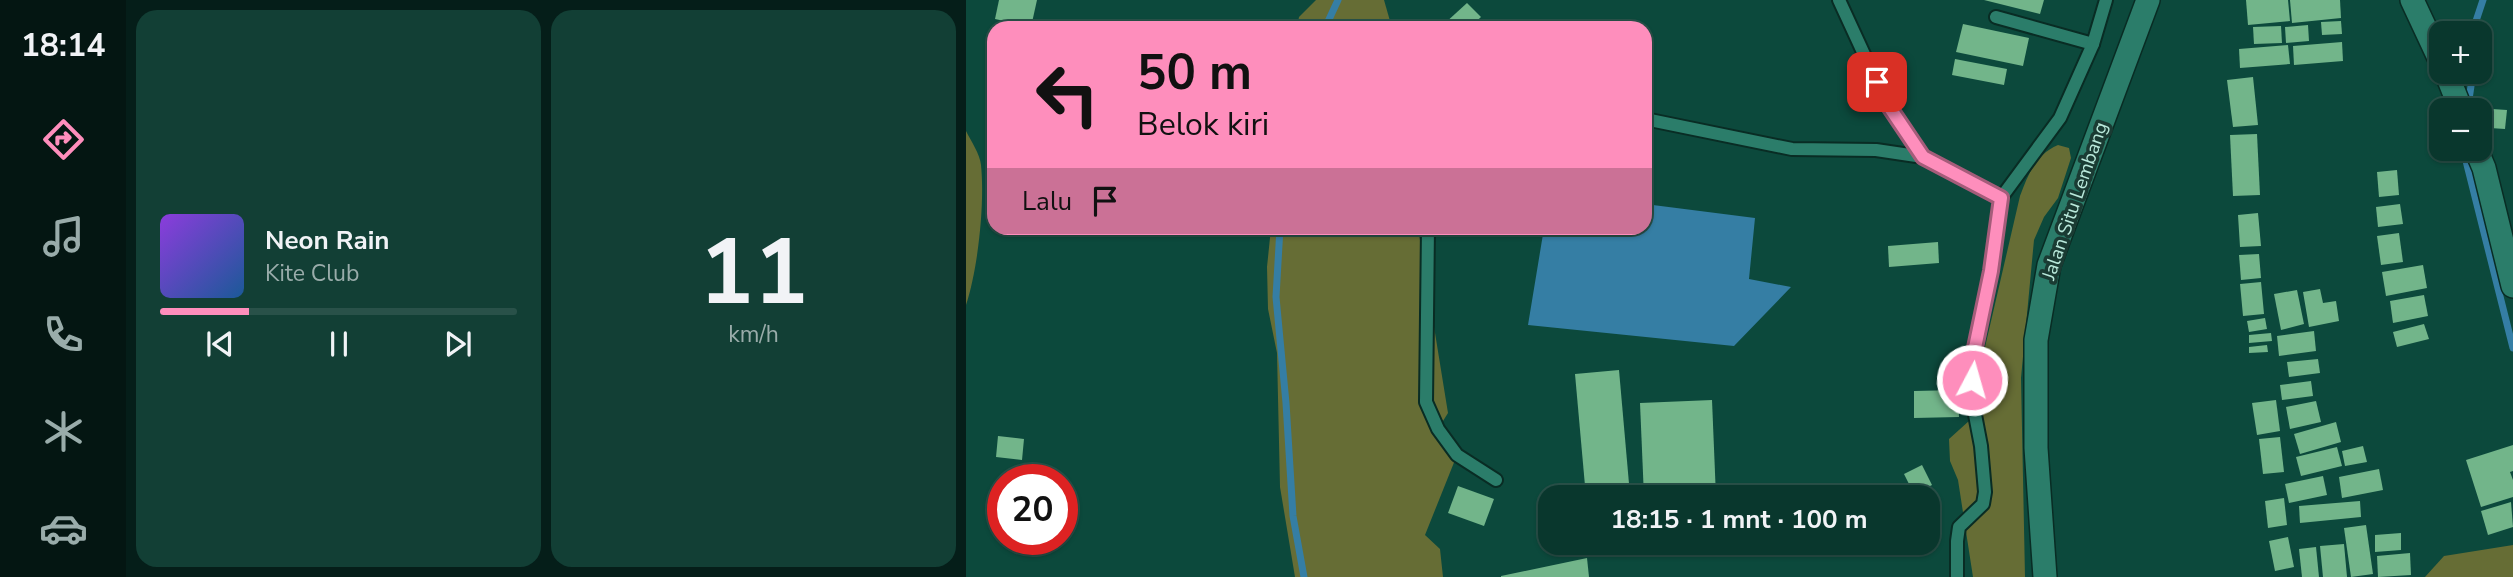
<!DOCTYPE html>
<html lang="id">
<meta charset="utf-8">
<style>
body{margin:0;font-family:"Nunito Sans",sans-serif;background:#123f35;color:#f1f3f6;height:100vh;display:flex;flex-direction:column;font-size:26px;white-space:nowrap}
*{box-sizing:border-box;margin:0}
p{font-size:23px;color:#99acaa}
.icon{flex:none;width:38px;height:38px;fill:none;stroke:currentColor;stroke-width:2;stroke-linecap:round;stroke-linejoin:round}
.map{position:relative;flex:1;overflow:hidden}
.drawer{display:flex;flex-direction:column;gap:10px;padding:10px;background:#051e19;width:840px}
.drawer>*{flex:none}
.hud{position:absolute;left:21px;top:21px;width:665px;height:214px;border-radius:21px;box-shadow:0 2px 5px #0004,0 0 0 2px #295149;background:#fe8ebc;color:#111;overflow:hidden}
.tools{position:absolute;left:1463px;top:21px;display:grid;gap:14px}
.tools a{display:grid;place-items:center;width:63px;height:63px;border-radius:14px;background:#09372d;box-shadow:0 2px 5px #0004,0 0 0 2px #295149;font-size:35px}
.speed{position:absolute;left:21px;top:464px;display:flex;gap:14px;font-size:35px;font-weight:700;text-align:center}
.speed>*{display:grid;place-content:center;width:91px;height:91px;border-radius:50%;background:#09372d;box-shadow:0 2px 5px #0004,0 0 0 2px #295149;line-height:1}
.speed .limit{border:10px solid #d22;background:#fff;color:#111}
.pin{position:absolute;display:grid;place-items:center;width:60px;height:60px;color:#fff;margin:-30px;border-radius:14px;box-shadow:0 4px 10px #0006}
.me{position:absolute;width:77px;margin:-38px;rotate:6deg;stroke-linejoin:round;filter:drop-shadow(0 0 5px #0008)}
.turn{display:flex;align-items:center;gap:24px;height:147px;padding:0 35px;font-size:32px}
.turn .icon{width:91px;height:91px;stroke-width:2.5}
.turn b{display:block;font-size:49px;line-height:60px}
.then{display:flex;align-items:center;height:66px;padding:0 35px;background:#0003;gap:14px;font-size:26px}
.drawer .tile{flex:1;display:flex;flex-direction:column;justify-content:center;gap:10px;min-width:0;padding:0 24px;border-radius:21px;background:#123f35}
.drawer .dial{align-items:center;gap:0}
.dial b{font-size:91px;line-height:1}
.song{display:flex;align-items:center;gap:21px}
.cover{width:84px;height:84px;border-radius:10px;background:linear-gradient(135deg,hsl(270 70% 55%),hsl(210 70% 35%))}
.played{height:7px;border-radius:4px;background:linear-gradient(90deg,#fe8ebc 25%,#295149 25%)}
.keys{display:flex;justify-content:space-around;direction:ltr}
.drawer .tiles{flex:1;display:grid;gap:10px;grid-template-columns:repeat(2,1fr)}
.trip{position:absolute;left:572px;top:485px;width:402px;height:70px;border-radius:21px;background:#09372d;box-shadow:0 2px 5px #0004,0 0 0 2px #295149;font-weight:700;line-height:70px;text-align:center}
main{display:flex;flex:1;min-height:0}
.dock{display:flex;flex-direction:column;width:126px;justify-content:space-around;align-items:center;background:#041612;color:#99acaa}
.dock .icon{width:49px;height:49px}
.dock .selected{color:#fe8ebc}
.dock b{font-size:32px;color:#f1f3f6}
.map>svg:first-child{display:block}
</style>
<main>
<nav class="dock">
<b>18:14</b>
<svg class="icon selected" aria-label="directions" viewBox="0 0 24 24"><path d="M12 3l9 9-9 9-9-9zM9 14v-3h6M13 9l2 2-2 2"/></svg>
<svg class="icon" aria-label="music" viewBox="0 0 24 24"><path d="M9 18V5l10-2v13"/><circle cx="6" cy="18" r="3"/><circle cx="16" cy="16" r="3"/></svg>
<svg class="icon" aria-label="phone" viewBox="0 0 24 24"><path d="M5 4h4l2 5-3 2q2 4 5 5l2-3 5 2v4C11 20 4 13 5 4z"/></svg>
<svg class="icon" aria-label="climate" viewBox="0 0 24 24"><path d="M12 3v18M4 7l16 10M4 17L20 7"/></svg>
<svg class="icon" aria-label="car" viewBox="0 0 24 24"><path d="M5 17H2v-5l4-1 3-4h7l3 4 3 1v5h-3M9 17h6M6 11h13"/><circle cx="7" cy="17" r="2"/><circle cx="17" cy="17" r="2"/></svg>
</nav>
<section class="drawer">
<div class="tiles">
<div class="tile">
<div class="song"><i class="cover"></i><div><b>Neon Rain</b><p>Kite Club</p></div></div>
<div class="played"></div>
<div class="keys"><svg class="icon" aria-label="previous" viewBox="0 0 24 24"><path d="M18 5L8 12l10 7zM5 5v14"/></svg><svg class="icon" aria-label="pause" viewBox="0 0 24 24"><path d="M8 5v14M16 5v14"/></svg><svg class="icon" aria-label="next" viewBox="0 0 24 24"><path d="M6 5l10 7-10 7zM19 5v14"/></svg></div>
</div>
<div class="tile dial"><b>11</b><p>km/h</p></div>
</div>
</section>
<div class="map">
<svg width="1547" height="577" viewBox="0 0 1547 577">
<rect width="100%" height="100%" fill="#0c493c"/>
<g fill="#666d35">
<path d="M350 0H418L426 28H331L333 17Z"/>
<path d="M0 131C5 141 14 154 15 165 19 203 12 269 0 305Z"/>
<path d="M1092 145 1103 148 1105 158 1092 198 1078 217 1068 240 1055 378 1059 577H1007L992 480 984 461 983 439 1014 411 1016 360 1054 196C1062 175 1070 154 1092 145Z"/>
<path d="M305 228H452L482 413 472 429 491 455 459 535 474 549 477 577H329L314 487 311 353 302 309 301 267Z"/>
<path d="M1547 545V577H1459L1478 556Z"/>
</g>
<path fill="#357ea4" d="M679 204 789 218 783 279 825 287 768 346 562 325 578 228H679Z"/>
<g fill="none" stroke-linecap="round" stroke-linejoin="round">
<g stroke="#357ea4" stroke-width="7">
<path d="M359 28 372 0"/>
<path d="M1506 33 1517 0"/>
<path d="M1502 106 1505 86 1504 72"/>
<path d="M1497 149 1547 348"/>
<path d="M314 228 310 297 320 403 327 516 338 577"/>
</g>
</g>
<g fill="#72b58a">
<path d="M33 0H71L65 27 29 19Z"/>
<path d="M1018 0H1078L1074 14Z"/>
<path d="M1280 0H1322L1324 21 1282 25Z"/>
<path d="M1324 0H1374L1375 18 1326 23Z"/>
<path d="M501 3 515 17 503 28H482L478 24Z"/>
<path d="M1375 21 1376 34 1356 35 1355 22Z"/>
<path d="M997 24 1063 38 1057 66 990 52Z"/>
<path d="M1342 25 1343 41 1320 43 1319 27Z"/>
<path d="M1315 26 1316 43 1288 44 1287 27Z"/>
<path d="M1376 42 1377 61 1328 65 1327 46Z"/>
<path d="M1322 45 1324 64 1274 68 1273 49Z"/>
<path d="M989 59 1041 69 1038 85 986 75Z"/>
<path d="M1287 77 1292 125 1267 127 1261 80Z"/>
<path d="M1526 109 1541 110 1539 129 1524 128Z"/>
<path d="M1291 134 1294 195 1267 196 1264 135Z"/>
<path d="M1431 170 1433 195 1413 197 1411 172Z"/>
<path d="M1434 204 1437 224 1412 227 1410 207Z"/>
<path d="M1292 213 1295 246 1274 247 1272 215Z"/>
<path d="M1433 233 1437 262 1415 265 1411 236Z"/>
<path d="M972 242 973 263 923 267 922 246Z"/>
<path d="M1293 254 1295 278 1275 280 1273 255Z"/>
<path d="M1457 265 1461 288 1420 296 1416 272Z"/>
<path d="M1295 282 1298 314 1277 316 1274 284Z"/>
<path d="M1354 289 1357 303 1370 301 1373 321 1343 327 1337 292Z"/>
<path d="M1331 290 1338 324 1315 330 1308 294Z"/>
<path d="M1458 295 1462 316 1427 323 1424 301Z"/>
<path d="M1299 318 1301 329 1283 332 1281 321Z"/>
<path d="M1458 324 1463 339 1431 347 1427 332Z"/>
<path d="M1348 331 1350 351 1313 356 1311 336Z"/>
<path d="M1305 333 1306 341 1283 343V335Z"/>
<path d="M1301 345 1302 352 1283 353V347Z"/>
<path d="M1352 359 1354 373 1323 377 1321 362Z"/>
<path d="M653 370 664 495 620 497 609 374Z"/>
<path d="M1345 381 1347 396 1316 400 1314 385Z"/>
<path d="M992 390 993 417 948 418V391Z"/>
<path d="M746 400 750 497H678L674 403Z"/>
<path d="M1310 400 1314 431 1291 435 1286 403Z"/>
<path d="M1350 401 1355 422 1324 429 1320 407Z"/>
<path d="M1370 422 1375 442 1334 454 1328 434Z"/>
<path d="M32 436 58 439 56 460 30 457Z"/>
<path d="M1314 437 1318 472 1297 474 1293 439Z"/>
<path d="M1547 445V471L1544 472 1547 480V497L1515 507 1500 460Z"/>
<path d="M1397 446 1401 462 1379 466 1376 451Z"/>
<path d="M1371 447 1376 466 1335 476 1330 457Z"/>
<path d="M956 465 966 485 948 494 938 474Z"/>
<path d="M1413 469 1417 490 1376 498 1373 477Z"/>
<path d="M1357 476 1361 495 1323 503 1319 484Z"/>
<path d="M492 486 528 499 518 526 482 513Z"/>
<path d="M1318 498 1321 525 1302 528 1299 501Z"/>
<path d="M1394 501 1395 517 1334 523 1333 506Z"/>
<path d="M1545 502 1547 527 1522 535 1515 511Z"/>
<path d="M584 512V542H597L592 549 570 532Z"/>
<path d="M1400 525 1407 574 1385 577 1378 528Z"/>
<path d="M1435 533V550L1409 552V535Z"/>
<path d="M1322 537 1328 567 1309 571 1303 541Z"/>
<path d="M1378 544 1381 577H1357L1354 546Z"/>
<path d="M1350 547 1353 577H1336L1333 549Z"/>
<path d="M1444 553 1445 575 1412 577 1411 556Z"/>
<path d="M621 558 623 577H535V576Z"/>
</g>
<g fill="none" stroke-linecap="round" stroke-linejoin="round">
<g stroke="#092c24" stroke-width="16">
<g id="lane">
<path d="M873 0 920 102 957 157"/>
<path d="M1030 17 1127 44"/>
<path d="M679 119 826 149 910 150 957 157 1035 198 1094 118 1127 44 1140 0"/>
<path d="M462 228 460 402 472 429 491 455 530 480"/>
<path d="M991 577V541L993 527 1017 504 1019 492 1015 446 1006 399V362L1025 271 1035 198"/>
</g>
</g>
<g stroke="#092c24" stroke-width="26">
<g id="street">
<path d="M1446 0 1475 62"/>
<path d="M1480 72 1495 110"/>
<path d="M1510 149 1518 168 1547 286"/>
<path d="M1079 577 1070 448V340L1083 265 1182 0"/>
</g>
</g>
<use href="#lane" stroke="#2b7d6a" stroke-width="12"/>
<use href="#street" stroke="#2b7d6a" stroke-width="23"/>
</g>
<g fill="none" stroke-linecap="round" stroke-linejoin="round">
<g stroke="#a55c7a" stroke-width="18">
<path id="route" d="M911 82 920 102 957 157 1035 198 1025 271 1006 362V380"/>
</g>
<use href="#route" stroke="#fe8ebc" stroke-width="12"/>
</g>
<g text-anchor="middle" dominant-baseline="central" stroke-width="7" stroke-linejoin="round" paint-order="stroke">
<g font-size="19" fill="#b9e9db" stroke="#1a3b33">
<text transform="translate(1109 201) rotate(-71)">Jalan Situ Lembang</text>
</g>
</g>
</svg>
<div class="tools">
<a>+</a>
<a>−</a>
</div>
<div class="speed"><div class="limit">20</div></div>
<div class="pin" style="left:911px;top:82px;background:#d93025"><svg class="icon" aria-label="arrive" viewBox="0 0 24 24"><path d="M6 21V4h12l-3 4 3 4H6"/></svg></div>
<svg class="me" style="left:1006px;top:380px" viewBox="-20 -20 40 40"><circle r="17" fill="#fe8ebc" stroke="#fff" stroke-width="3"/><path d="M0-11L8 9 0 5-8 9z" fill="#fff"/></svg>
<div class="trip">18:15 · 1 mnt · 100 m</div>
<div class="hud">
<div class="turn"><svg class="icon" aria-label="left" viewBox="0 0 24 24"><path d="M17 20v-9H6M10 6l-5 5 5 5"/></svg><div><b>50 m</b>Belok kiri</div></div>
<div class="then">Lalu<svg class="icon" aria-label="arrive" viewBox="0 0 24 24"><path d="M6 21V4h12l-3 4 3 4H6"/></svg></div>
</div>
</div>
</main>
